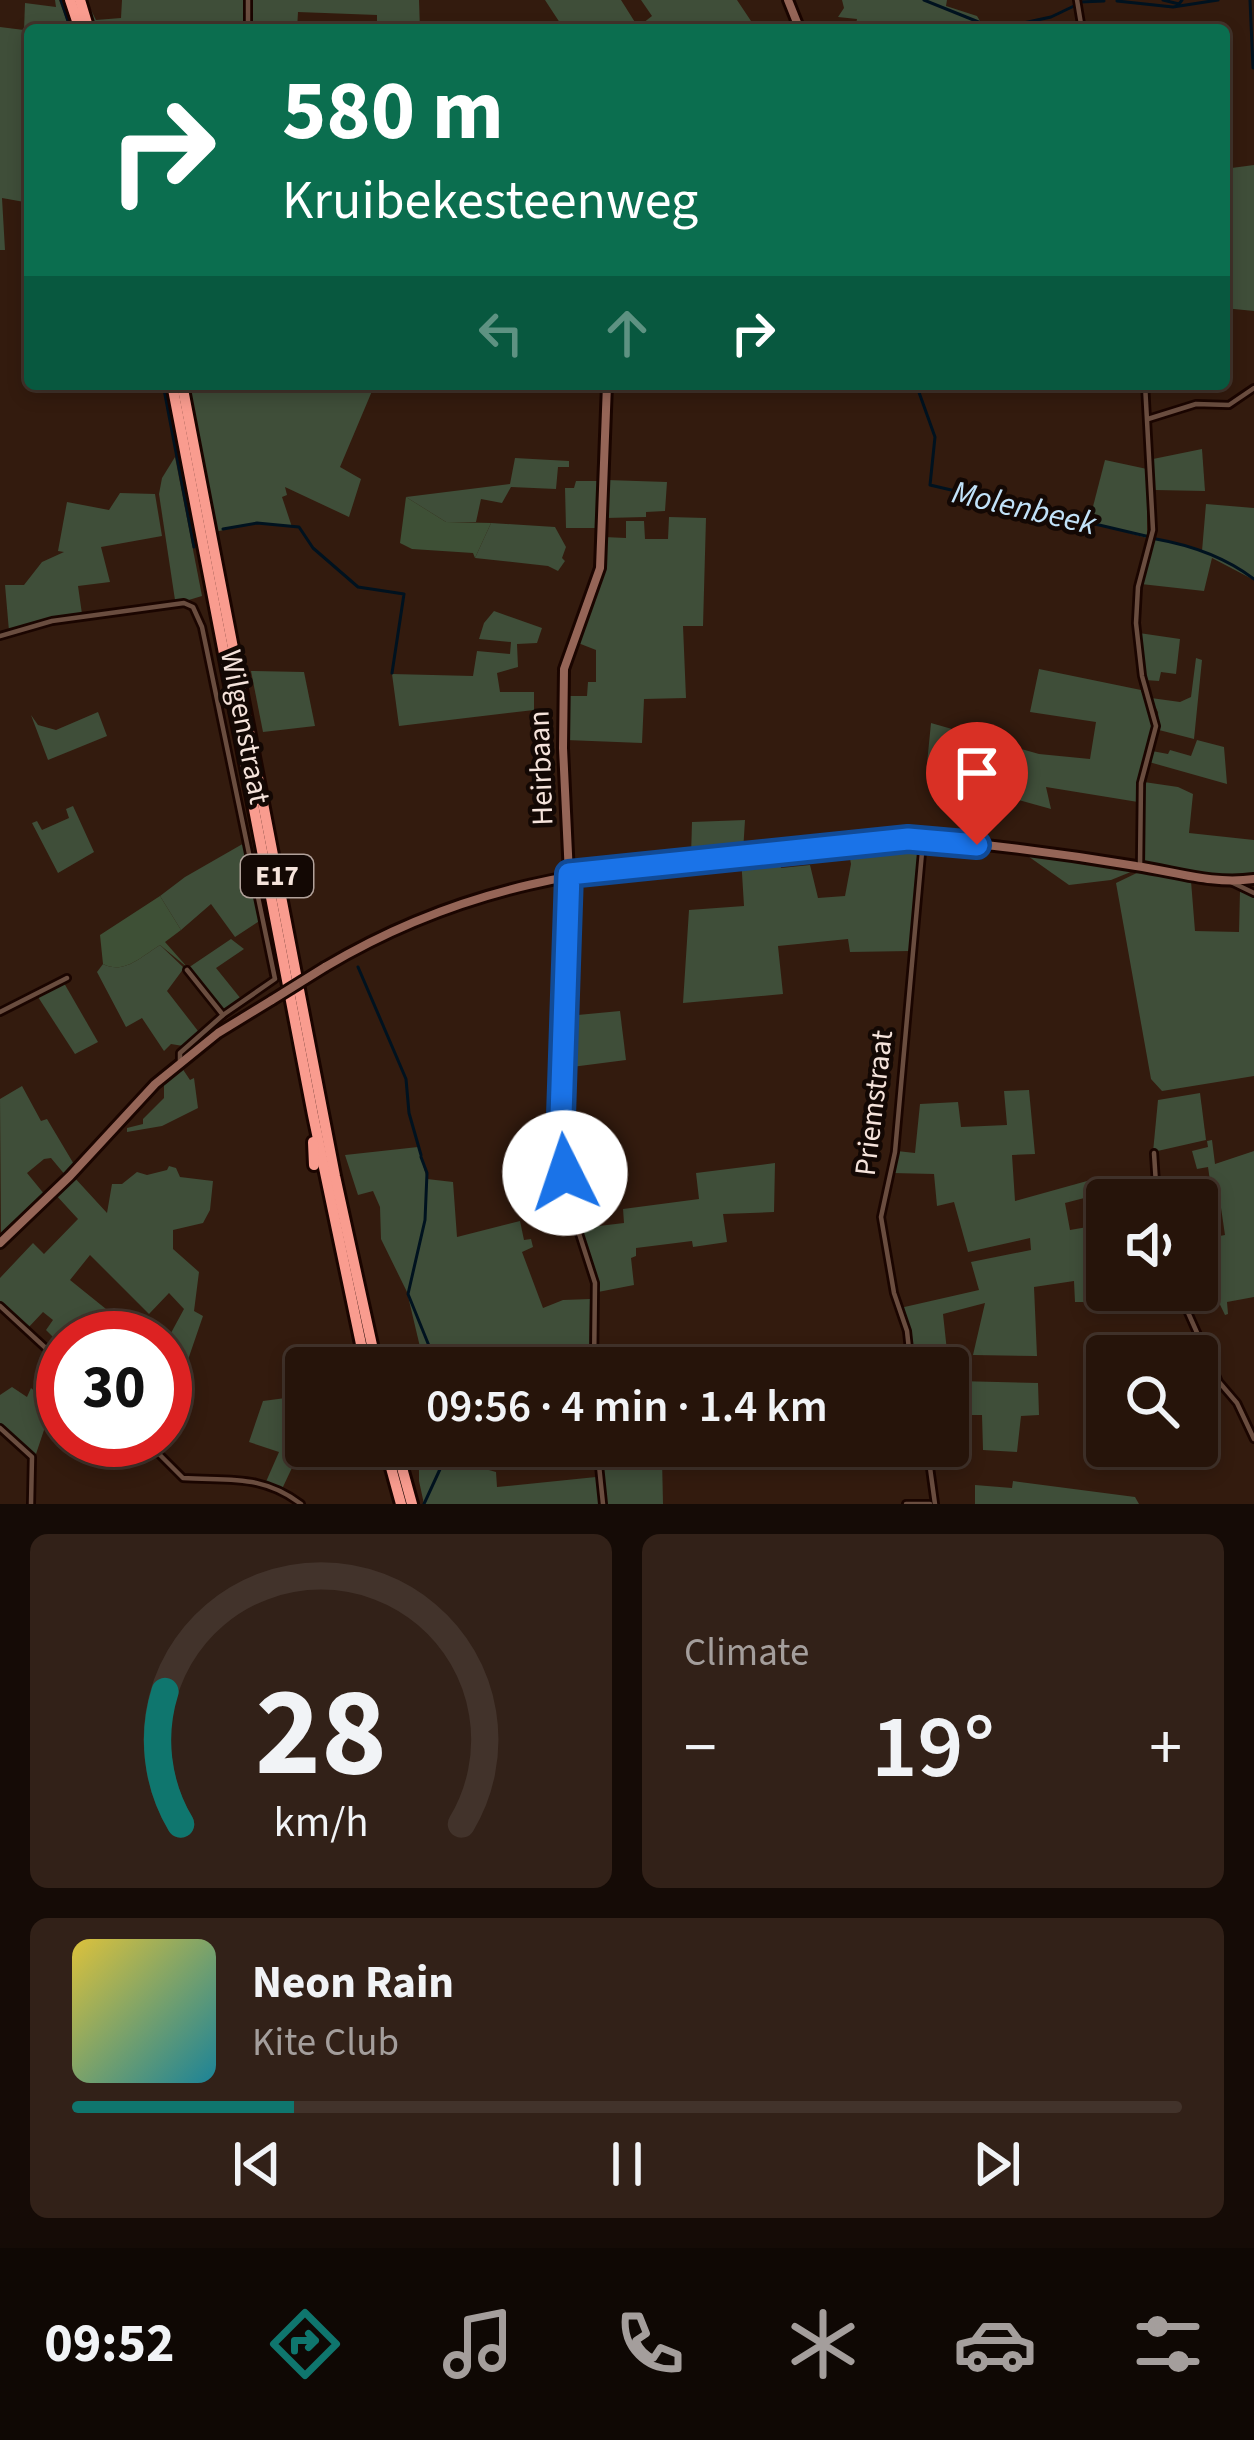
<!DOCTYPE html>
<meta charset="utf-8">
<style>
body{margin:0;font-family:"Source Sans 3",sans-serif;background:#322118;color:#f1f3f6;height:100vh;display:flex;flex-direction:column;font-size:45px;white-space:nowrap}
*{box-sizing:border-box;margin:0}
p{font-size:39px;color:#a49e9c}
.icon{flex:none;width:66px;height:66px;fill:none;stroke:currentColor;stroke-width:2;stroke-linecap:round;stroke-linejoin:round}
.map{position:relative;height:1504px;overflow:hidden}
.sheet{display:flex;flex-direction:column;gap:30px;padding:30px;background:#150b06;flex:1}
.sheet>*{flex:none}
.hud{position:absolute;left:24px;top:24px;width:1206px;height:366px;border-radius:12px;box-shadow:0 6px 18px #0003,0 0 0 3px #42332b;background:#0b6e4f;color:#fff;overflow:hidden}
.tools{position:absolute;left:1086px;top:1179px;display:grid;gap:24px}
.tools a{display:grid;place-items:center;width:132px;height:132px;border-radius:12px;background:#26140a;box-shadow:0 6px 18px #0003,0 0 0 3px #42332b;font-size:60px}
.speed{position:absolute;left:36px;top:1311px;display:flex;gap:24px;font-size:60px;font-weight:700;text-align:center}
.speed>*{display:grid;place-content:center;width:156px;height:156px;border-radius:50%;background:#26140a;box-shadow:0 6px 18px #0003,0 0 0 3px #42332b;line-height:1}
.speed .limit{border:18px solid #d22;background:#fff;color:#111}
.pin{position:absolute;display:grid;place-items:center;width:102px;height:102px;color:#fff;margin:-123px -51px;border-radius:50% 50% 50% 0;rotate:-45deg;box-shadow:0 0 12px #0007}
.pin .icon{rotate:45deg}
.me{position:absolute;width:132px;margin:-66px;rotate:356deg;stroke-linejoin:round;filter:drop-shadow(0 0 9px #0008)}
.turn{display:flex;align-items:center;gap:42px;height:252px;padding:0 60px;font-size:54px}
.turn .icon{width:156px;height:156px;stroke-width:2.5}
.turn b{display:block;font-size:84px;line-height:102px}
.lanes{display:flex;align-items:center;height:114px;padding:0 60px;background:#0003;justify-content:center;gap:60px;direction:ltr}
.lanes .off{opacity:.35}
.big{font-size:90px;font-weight:600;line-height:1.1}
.sheet .widget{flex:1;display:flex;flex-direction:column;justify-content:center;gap:18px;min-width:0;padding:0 42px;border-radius:18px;background:#322118}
.sheet .dial{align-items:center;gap:0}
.dial svg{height:312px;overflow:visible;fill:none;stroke:#42332b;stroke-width:7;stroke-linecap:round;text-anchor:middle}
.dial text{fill:#f1f3f6;stroke:none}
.song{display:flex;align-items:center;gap:36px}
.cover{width:144px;height:144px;border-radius:18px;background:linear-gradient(135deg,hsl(50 70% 55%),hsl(190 70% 35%))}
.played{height:12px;border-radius:6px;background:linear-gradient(90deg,#0f766e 20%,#42332b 20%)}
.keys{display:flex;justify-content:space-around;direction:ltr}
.heat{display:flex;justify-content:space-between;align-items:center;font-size:66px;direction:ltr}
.sheet .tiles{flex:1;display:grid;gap:30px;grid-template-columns:1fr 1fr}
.widget:last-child{grid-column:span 2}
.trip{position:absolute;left:285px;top:1347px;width:684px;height:120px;border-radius:12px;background:#26140a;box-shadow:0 6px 18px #0003,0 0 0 3px #42332b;font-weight:600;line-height:120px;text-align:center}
.menu{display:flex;height:192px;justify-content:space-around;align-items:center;background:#0f0804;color:#a49e9c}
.menu .icon{width:84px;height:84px}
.menu .selected{color:#0f766e}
.menu b{font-size:54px;color:#f1f3f6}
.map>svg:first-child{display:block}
</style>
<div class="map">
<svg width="1254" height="1504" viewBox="0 0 1254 1504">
<rect width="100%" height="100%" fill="#331b0e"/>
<g fill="#3f4e39">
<path d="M55 0H59L70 30H30V203L2 198 5 250H0V27L24 30 25 3 56 7Z"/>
<path d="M86 0 96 20 121 18 122 0H247V30H95Z"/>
<path d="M249 0H419L420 30H377V15L298 12 297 30H251Z"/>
<path d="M545 0H621L638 27 652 16 641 0H737L757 30H559L562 26Z"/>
<path d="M842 0H947L946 6 977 16 983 26 997 29 1017 26V30H855L857 19 838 17 844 8Z"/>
<path d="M1254 165V311L1224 308V169Z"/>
<path d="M186 384H375L340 467 361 479 349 517 285 487 287 495 282 497 292 527 257 522 215 532Z"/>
<path d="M1202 449 1205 491 1155 490 1153 459Z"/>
<path d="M175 457 202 596 182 602 175 600 159 494 162 478Z"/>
<path d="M515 458 569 461V467H558L556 489 511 487 502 503 481 499 476 522H446L406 497 510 484Z"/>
<path d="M1105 460 1147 469V538L1089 522Z"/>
<path d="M607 480 667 482 665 511 646 512V517L606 518Z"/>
<path d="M576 481H600L599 528H566L565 488H574Z"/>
<path d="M120 493 155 494 162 536 101 547 110 582 78 586 82 614 9 631 5 585H24L42 562 64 552 58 551 67 502 109 510Z"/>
<path d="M1206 504 1254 508V580L1212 558 1204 591 1141 584 1155 538 1202 551Z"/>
<path d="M669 517 706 518 703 626H683L686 698 644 699 642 743 566 740 565 696H587L588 682H596V650L573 641 587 613 604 537 626 538V521H644L645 539H668Z"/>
<path d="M491 523 555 527 566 547 562 558 565 561 558 571 548 566 475 558Z"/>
<path d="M494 611 542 628 537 643 517 644 518 667 497 673 500 692H534V710L399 726 392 674 473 676 477 651 510 654 511 642 479 639 484 623Z"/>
<path d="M1139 633 1180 639 1176 674 1161 672 1159 681 1145 680Z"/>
<path d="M1196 658 1202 660 1194 739 1159 730 1158 712 1151 698 1180 702 1191 697Z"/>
<path d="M1039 669 1141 690 1153 722 1138 802 1046 787 1051 809 926 774 931 723 1039 754 1090 759 1096 722 1030 712Z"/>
<path d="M251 671 304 672 315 726 263 732Z"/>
<path d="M98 712 107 736 48 760 31 715 38 725 56 730Z"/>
<path d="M1197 740 1224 747 1227 784 1149 762 1152 751 1168 754 1170 750 1191 756Z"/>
<path d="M1144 782 1178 787 1193 794 1189 833 1254 840V876L1214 878 1143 863Z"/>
<path d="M73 806 94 852 58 873 32 823 37 821 42 830 69 818 66 809Z"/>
<path d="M745 820 743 852 691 857 692 822Z"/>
<path d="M246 842 261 920 235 937 211 904 181 930 160 896 185 877Z"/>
<path d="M917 842 920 846 910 951 850 952 848 939 778 946 783 994 683 1003 689 910 744 906 741 857 779 854 781 868 810 865 818 898 845 896 851 864 848 848Z"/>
<path d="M1025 854 1138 869 1111 880 1069 885Z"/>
<path d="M1143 870 1191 881 1195 931 1239 932 1240 891 1254 895V1076L1162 1091 1151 1079 1116 883Z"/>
<path d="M231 939 244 949 216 968 241 999 223 1011 188 968Z"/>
<path d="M160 945 184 968 167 991 198 1031 183 1046 171 1044 164 1051 142 1018 126 1027 97 972 103 964C124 975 142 956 160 945Z"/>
<path d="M64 983 98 1042 75 1054 38 997Z"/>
<path d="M620 1011 626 1060 564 1068 567 1016Z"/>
<path d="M180 1065 190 1080 194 1078 198 1108 162 1126 127 1132V1128L143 1124V1119L164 1098V1081Z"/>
<path d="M22 1086 41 1121 47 1119 75 1166 66 1176 51 1158 44 1159 27 1173 45 1195 1 1236 0 1099Z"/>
<path d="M1029 1090 1035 1154 1012 1155 1015 1201 1087 1181 1092 1196 1065 1203 1070 1230 1099 1225 1102 1277 1083 1280 1084 1302H1075L1074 1281 1034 1287 1037 1356 973 1355 985 1303 943 1314 947 1351 911 1350 909 1329 900 1308 979 1290 971 1262 1031 1250 1030 1238 968 1252 954 1202 937 1206 934 1174 892 1173 897 1151 915 1153 920 1104 958 1102 961 1127 1007 1125 1004 1091Z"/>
<path d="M1200 1093 1206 1140 1153 1152 1158 1100Z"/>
<path d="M1212 1140 1215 1164 1254 1151V1297L1227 1302 1228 1314 1225 1315 1211 1286 1202 1290 1197 1281V1240L1225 1235 1220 1201 1213 1202 1208 1167 1197 1169 1192 1151 1208 1147 1207 1141Z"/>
<path d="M418 1147 427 1179 453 1182 457 1237 520 1221 524 1240 531 1239 533 1247 522 1252 543 1308 563 1300 590 1299 589 1368H425L407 1292 381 1239 380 1207 373 1191 358 1195 345 1155Z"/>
<path d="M775 1163 774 1212 723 1214 727 1242 693 1247 692 1241 636 1248V1256L631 1258 634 1285 598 1292 582 1228 624 1223 623 1209 699 1199 696 1173Z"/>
<path d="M169 1166 176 1168 180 1177 213 1181 210 1210 203 1223 173 1230V1249L199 1272 194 1311 203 1316 179 1386 165 1402V1344L184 1309 169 1293 149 1314 90 1255 70 1280 142 1338H63V1347L46 1330 53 1320 43 1312 27 1329 0 1302V1278L33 1243 44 1254 78 1219 55 1194 73 1176 107 1213 112 1184H122L137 1172 147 1175 167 1170Z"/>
<path d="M957 1381 1038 1383 1039 1415 1021 1416 1017 1452 983 1450 982 1415H959Z"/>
<path d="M12 1387 27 1397 31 1388 52 1406 35 1457 0 1425V1395Z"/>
<path d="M293 1397 286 1418 306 1423V1438L282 1489 265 1484 279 1452 249 1442 263 1401Z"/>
<path d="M419 1446H446L453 1460 496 1472 497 1487 596 1477 599 1504H424L419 1481Z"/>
<path d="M662 1459 663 1504H604L601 1468Z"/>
<path d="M1013 1481 1135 1497 1139 1504H975V1485L1012 1488Z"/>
</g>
<g fill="#3e5036">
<path d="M406 497 446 522 491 523 475 558 473 553 412 549 400 543Z"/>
<path d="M160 896 181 930 165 942 188 968 160 945C142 956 124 975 103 964L100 935Z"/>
</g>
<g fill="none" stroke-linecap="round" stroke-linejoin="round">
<g stroke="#00121f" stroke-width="3">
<path d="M61 0 71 30"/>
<path d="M924 0 996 29 1051 17 1074 6"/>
<path d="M1163 0 1179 4 1182 0"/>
<path d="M1250 0 1253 68"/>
<path d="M1117 1 1173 7 1218 0"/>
<path d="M1080 5V2L1104 1"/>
<path d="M1076 8 1079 30"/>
<path d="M163 384 194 547"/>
<path d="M916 384 935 437 930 485 1150 537"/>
<path d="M223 529 257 523 299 527 313 548 358 587 404 594 392 673"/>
<path d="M1156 539C1190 545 1226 558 1254 579"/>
<path d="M358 967 406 1079 409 1113 421 1155"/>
<path d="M421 1157 427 1173 425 1220 408 1294 438 1368"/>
<path d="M424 1504 447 1454 446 1446"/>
</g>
<g stroke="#1a0500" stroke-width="10">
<g id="street">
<path d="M248 0V30"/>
<path d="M1077 0 1082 30"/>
<path d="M1148 419 1196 404 1229 405 1254 388"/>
<path d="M0 636 52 621 184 603 193 607 202 627 275 979 223 1015 180 1053V1062"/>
<path d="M1140 866 1141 783 1156 726 1142 676 1136 623 1138 587 1153 530 1145 384"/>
<path d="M569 880 561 1142 574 1218 595 1283 594 1368"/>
<path d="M1229 881 1254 893"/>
<path d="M187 970 223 1015"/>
<path d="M0 1012 67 978"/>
<path d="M1154 1153 1157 1200"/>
<path d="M1178 1290 1219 1382 1237 1403 1254 1439"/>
<path d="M0 1306 63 1364"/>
<path d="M911 1368 907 1331 894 1293 881 1217 895 1152 923 841"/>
<path d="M0 1428 32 1457 31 1504"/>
<path d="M145 1440 183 1478C228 1481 262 1474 301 1504"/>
<path d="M597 1446 603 1504"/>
<path d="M927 1446 935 1504"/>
<path d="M906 1504H930"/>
</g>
</g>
<g stroke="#1a0500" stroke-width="14">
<g id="secondary">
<path d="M788 0 800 30"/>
<path d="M569 875 563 748 564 669 600 568 607 384"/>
<path d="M325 967C476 877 602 869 772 852 826 847 883 835 937 840 1003 846 1071 855 1136 866 1177 872 1213 885 1254 879"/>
<path d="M0 1243 70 1176 155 1084 218 1033 272 1000"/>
</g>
</g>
<g stroke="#1a0500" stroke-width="16">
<g id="highway">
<path d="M70 0 80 30"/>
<path d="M80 0 89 30"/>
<path d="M172 384 313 1115 366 1368"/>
<path d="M182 384 335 1176 377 1368"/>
<path d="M313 1142 314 1165"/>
<path d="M385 1446 401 1504"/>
<path d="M396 1446 412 1504"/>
</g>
</g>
<use href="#street" stroke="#6a4d3f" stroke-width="4.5"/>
<use href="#secondary" stroke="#956557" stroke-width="8"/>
<use href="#highway" stroke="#f99c8f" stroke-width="10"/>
<g stroke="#1a0500" stroke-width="14" stroke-linecap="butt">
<path id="secondary-bridge" d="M272 1000 325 967"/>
</g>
<use href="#secondary-bridge" stroke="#956557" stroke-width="8"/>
</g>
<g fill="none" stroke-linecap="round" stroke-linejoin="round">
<g stroke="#114b97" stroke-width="30">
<path id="route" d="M565 1173 561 1116 569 874 908 839 977 845"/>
</g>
<use href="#route" stroke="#1a73e8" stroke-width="21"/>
</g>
<g text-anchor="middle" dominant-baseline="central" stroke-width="9" stroke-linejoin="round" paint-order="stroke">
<rect fill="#130804" stroke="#b1a19a" stroke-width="3" x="241" y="855" width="72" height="42" rx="9"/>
<g font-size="27" font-weight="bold" fill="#f5e3db">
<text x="277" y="876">E17</text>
</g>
<g font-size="30" fill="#f5e3db" stroke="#130804">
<text transform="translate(245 727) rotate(79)">Wilgenstraat</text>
<text transform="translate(541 768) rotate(-92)">Heirbaan</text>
<text transform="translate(874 1103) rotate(-83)">Priemstraat</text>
</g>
<g font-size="33" font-style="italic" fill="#c1e2f9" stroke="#130804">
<text transform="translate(1024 508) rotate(13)">Molenbeek</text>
</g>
</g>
</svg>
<div class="tools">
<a><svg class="icon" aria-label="sound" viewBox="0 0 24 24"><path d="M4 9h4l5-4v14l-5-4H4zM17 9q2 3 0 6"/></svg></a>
<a><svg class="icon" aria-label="search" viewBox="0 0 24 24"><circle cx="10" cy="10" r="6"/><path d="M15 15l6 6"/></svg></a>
</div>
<div class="speed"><div class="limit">30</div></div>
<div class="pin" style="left:977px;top:845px;background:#d93025"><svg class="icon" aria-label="arrive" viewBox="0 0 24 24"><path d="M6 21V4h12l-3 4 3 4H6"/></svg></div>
<svg class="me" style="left:565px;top:1173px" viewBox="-20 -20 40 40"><circle r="19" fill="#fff"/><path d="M0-13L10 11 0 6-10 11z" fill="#1a73e8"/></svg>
<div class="trip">09:56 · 4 min · 1.4 km</div>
<div class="hud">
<div class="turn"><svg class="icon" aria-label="right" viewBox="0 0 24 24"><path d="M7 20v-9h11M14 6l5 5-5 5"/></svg><div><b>580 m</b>Kruibekesteenweg</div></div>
<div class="lanes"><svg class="icon off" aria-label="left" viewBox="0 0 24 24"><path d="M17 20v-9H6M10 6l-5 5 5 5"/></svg><svg class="icon off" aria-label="ahead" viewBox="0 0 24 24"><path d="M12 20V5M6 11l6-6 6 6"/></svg><svg class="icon" aria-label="right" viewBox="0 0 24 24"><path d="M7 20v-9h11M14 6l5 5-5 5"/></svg></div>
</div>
</div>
<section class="sheet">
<div class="tiles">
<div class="widget dial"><svg viewBox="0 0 100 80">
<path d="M14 69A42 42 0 1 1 86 69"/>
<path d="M14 69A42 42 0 0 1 10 35" stroke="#0f766e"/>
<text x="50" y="56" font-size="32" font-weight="700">28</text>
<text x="50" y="72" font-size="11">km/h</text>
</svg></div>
<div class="widget"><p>Climate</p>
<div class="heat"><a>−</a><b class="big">19°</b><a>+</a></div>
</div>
<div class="widget">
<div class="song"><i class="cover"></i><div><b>Neon Rain</b><p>Kite Club</p></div></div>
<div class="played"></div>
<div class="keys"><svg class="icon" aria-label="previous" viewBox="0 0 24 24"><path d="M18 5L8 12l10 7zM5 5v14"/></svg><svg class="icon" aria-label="pause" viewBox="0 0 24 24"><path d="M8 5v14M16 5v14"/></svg><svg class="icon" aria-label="next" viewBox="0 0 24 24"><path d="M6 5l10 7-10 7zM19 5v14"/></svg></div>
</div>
</div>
</section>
<nav class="menu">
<b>09:52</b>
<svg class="icon selected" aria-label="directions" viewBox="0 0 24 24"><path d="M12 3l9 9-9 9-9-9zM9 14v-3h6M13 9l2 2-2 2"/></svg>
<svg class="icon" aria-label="music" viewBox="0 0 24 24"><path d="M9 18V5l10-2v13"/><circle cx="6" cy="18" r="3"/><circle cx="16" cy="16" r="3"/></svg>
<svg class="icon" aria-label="phone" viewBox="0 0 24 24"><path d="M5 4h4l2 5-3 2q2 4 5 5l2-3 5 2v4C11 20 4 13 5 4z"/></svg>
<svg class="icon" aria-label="climate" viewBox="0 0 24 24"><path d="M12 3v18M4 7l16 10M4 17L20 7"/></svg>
<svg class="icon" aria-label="car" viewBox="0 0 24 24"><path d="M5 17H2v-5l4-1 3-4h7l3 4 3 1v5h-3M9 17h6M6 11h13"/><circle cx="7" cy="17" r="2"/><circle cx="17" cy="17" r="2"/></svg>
<svg class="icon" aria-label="filters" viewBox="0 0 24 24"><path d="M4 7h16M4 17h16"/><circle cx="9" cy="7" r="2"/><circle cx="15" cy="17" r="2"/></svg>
</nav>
